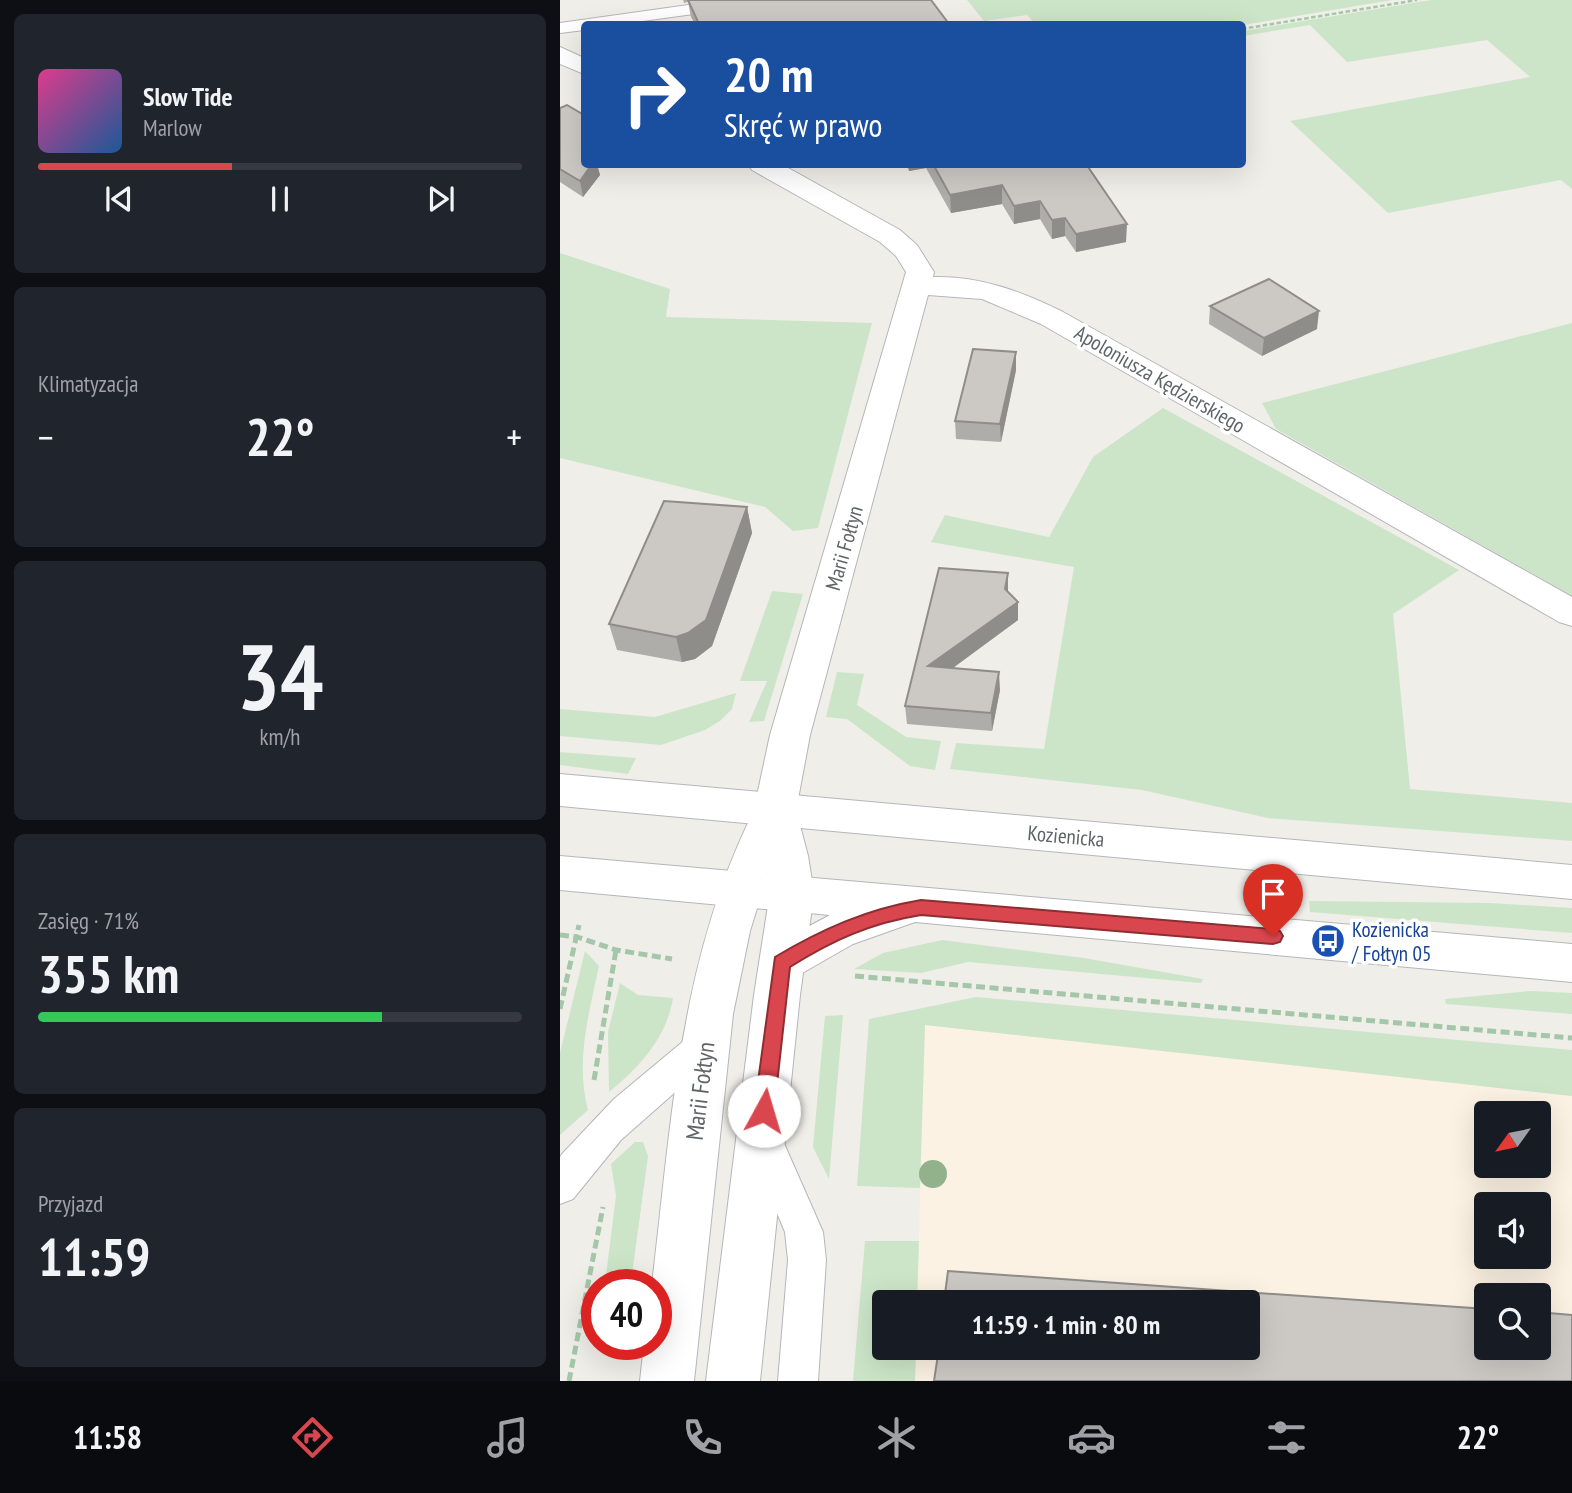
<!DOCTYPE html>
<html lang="pl">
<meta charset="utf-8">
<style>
body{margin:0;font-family:"PT Sans Narrow",sans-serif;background:#20242c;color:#f1f3f6;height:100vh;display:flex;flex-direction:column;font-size:26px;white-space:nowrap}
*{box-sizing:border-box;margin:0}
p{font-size:23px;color:#9ea1a6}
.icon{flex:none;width:38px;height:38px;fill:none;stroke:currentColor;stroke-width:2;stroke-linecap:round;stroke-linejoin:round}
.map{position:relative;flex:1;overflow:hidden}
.details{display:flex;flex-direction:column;gap:14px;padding:14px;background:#0d0f14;width:560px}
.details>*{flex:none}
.hud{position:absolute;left:21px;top:21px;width:665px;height:147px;border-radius:7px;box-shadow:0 7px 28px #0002;background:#1a4fa0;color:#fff;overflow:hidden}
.needle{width:46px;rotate:237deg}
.fabs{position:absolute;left:914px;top:1101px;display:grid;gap:14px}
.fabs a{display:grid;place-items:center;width:77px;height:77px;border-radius:7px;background:#171b24;box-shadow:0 7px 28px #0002;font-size:35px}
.speed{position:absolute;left:21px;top:1269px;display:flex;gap:14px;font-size:35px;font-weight:700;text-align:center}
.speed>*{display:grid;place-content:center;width:91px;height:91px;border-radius:50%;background:#171b24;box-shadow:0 7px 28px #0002;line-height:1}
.speed .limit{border:10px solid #d22;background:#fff;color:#111}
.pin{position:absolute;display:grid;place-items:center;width:60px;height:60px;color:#fff;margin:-72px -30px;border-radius:50% 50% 50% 0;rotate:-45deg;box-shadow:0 0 7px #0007}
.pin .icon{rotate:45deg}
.me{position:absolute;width:77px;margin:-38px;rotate:6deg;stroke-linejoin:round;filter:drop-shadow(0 0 5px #0008)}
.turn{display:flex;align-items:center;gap:24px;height:147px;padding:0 28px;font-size:32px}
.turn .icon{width:91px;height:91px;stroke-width:2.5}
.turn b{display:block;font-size:49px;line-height:60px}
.big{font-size:52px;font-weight:700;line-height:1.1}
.details .widget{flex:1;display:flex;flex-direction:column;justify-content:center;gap:10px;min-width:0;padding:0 24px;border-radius:10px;background:#20242c}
.details .dial{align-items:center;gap:0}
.dial b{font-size:91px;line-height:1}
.song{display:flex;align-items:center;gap:21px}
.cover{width:84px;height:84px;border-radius:10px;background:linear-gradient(135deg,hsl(330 70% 55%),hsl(210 70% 35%))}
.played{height:7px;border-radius:4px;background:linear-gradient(90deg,#d9464e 40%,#363941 40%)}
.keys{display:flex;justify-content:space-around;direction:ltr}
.heat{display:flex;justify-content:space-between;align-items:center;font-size:38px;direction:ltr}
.charge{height:10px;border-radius:5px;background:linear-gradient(90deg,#34c759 71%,#363941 0)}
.trip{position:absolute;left:312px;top:1290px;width:388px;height:70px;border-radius:7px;background:#171b24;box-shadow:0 7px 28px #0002;font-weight:700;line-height:70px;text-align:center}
.dock{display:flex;height:112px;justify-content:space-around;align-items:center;background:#090b0e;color:#9ea1a6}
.dock .icon{width:49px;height:49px}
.dock .active{color:#d9464e}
.dock b{font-size:32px;color:#f1f3f6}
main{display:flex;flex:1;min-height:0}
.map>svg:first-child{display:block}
</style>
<main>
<section class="details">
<div class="widget">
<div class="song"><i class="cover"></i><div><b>Slow Tide</b><p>Marlow</p></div></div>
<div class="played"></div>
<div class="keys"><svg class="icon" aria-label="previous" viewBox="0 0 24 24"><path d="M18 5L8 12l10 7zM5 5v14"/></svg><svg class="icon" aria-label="pause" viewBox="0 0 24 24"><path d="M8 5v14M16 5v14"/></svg><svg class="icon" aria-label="next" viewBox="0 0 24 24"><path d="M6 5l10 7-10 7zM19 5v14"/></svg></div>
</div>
<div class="widget"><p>Klimatyzacja</p>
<div class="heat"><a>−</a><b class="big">22°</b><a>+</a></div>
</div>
<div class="widget dial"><b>34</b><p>km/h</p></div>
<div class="widget"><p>Zasięg · 71%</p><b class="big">355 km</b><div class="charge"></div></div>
<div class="widget"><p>Przyjazd</p><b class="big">11:59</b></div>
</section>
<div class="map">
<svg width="1012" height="1381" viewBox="0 0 1012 1381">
<rect width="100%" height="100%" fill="#f0eee9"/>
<path fill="#fbf2e3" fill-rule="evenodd" d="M365 1025 1012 1096V1381H355L356 1348H688V1302H357ZM926 1113H978V1166H926ZM926 1204H978V1256H926ZM926 1295H978V1348H926Z"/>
<g fill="#cce5c8">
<path d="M407 0H832L683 25 475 24 467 15 424 21Z"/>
<path d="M871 0H1012V189L1001 180 828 213 730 121 970 77 927 40 787 62 750 25 683 36V31Z"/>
<path d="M0 253 110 289 106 317 312 323 258 528 233 531 205 507 0 458Z"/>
<path d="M1012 323V596L716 429 702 403Z"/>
<path d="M603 408 899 570 833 614 850 789 1012 803V841L708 818 582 790 390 769 396 743 484 749 514 567 371 542 385 515 489 537 533 457Z"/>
<path d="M212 591 243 594 204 721 189 722 207 681H180Z"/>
<path d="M277 672 304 674 297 705 346 737 381 741 375 770 350 766 287 719 266 717Z"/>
<path d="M176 693 172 709 160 721 145 730 101 745 0 736V709L95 717Z"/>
<path d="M0 752 76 758 68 774 0 765Z"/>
<path d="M749 901 930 903 1012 908V933L750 912Z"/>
<path d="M382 940 524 958 643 979 641 983 408 962 361 973 294 969 323 953Z"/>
<path d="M25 951 39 966C29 1014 15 1061 28 1110L0 1135V1053Z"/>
<path d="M60 983 78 995 113 998C107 1037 79 1068 49 1092L48 1032Z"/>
<path d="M970 991 1012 993V1014L886 1004 885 999Z"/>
<path d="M416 997 1012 1050V1096L365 1025 360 1188 297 1186 309 1019Z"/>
<path d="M283 1015 269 1179 253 1147 265 1016Z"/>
<path d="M75 1142H83L88 1156 71 1282 45 1283 56 1196 51 1164Z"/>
<path d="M305 1241H359L357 1302H324V1348H356L355 1381H293Z"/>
</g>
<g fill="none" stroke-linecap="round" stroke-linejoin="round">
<g stroke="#b4b6b9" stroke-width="2">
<g id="service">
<path d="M164 0H207L199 5 61 24H24V30L0 33V23Z"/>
<path d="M144 1030 156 1034 161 1045 156 1056 61 1140 13 1199 0 1204V1157L2 1154 54 1099 132 1034Z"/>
<path d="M206 1127 219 1132 263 1232 266 1260 258 1381H218L228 1260 225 1232 188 1144 193 1132Z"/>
</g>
</g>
<g stroke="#b4b6b9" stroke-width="2">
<g id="minor">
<path d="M0 47 24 58V74L0 64Z"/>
<path d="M188 164H221L340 230 357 245 374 272 373 277C420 276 461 291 503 312L1012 597V626L999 622 481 324 422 299 368 295 250 735 236 810 230 821 215 826 200 821 194 810 210 735 346 272 336 256 320 242 192 170Z"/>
</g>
</g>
<g stroke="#b4b6b9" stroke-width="2">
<path id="tertiary" d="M215 794 230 799 236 810 248 856 254 893 240 995 200 1381H146L194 995 210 893 208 873 190 931 173 1014 134 1381H80L84 1344H96V1284H92C112 1118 120 950 200 799Z"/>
</g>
<g stroke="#b3b6b9" stroke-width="2">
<g id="secondary">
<path d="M0 774 1012 865V899L0 806Z"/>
<path d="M0 856 1012 944V982L355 922 293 944 237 976 221 982 205 976 199 963 205 950 270 915 0 890Z"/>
</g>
</g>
<path stroke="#a4c7a9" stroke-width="2.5" stroke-dasharray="4.5 2.5" stroke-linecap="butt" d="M682 29 857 0"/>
<g stroke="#a4c7a9" stroke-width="5" stroke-dasharray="9 4.5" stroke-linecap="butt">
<path d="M0 935 17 937 56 950 112 959"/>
<path d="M295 976 1012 1038"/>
<path d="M0 1009 19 925"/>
<path d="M34 1080 56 950"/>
<path d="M9 1381 43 1207"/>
</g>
<use href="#service" fill="#fff" fill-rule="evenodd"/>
<use href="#minor" fill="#fff" fill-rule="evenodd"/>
<use href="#tertiary" fill="#fff" fill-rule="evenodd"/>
<use href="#secondary" fill="#fff" fill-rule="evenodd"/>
</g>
<circle fill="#91b28b" cx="373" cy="1174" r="14"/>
<g fill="#afada9">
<path d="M123 0H371L389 24H135L131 17 128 2 124 3Z"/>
<path d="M0 108 38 168 40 175 23 197 0 182Z"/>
<path d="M346 164H526L566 242 516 252 505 236 492 239 480 219 454 224 442 204 391 213 366 168 349 171Z"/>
<path d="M650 306 757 329 702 356 649 324Z"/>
<path d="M456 352V370L441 442 396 439 395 421Z"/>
<path d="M187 507 192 533 152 646 135 659 122 662 57 650 49 624Z"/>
<path d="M448 593 458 620 392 668 440 690 432 731 347 724 345 706Z"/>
</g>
<g fill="#8f8d8a">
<path d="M32 164H47L38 168 40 175 23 197 20 181Z"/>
<path d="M349 164H366V168L349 171Z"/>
<path d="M442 185V204L391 213 390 195Z"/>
<path d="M480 201V219L454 224V206Z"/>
<path d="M505 218V236L492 239V220Z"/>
<path d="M567 224 566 242 516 252V234Z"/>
<path d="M759 311 757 329 702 356 704 338Z"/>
<path d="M456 352V370L441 442 440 424Z"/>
<path d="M187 507 192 533 152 646 135 659 122 662 116 637Z"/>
<path d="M448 573V591L446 608 445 589Z"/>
<path d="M458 602V620L370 685 368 666Z"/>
<path d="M439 672 440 690 432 731 431 713Z"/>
</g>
<g fill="#ccc9c5" stroke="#8f8d8a" stroke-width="2">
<path d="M128 0H371L389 24H139Z"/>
<path d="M7 105 24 115V164H32L20 181 0 169V108Z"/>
<path d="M373 164H526L567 224 516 234 505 218 492 220 480 201 454 206 442 185 390 195Z"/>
<path d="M709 279 759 311 704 338 650 306Z"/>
<path d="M413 349 456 352 440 424 395 421Z"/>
<path d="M104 501 187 507 146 620 128 633 116 637 49 624Z"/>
<path d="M379 568 448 573 445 589 458 602 368 666 439 672 431 713 345 706Z"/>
<path d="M388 1271 926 1309V1348H978V1312L1012 1315V1381H374L379 1348H688V1302H384Z"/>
</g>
<path fill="#d9464e" stroke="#8d2e33" stroke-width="2" d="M361 900 713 929 720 931 723 936 720 942 713 944 361 915C311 923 273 940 230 967L214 1111 211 1118 204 1121 197 1118 194 1111 215 957C262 929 307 909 361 900Z"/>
<defs>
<g id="bus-disc" transform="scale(1.75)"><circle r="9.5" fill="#1a4fb4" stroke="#fff"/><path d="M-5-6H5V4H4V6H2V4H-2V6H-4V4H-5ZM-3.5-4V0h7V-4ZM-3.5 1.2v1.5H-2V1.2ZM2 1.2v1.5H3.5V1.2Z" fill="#fff"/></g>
</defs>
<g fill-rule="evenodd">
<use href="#bus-disc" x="768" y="941"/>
</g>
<g text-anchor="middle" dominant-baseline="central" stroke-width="7" stroke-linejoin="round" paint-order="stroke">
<g font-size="21" fill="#606467" stroke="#fff">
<text transform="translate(600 379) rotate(30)">Apoloniusza Kędzierskiego</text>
<text transform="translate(284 548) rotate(-74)">Marii Fołtyn</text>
<text transform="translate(506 836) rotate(5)">Kozienicka</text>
</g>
<g font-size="21" fill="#164399" stroke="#fff" text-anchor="start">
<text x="792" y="929">Kozienicka<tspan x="792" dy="24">/ Fołtyn 05</tspan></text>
</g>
<g font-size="24" fill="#606467" stroke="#fff">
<text transform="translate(140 1091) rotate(-83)">Marii Fołtyn</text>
</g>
</g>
</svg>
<div class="fabs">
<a><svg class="needle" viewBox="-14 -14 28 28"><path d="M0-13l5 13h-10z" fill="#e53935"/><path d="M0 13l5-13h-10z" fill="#9ea1a6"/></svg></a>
<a><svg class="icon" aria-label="sound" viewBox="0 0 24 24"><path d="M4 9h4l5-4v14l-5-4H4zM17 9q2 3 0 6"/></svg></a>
<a><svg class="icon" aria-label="search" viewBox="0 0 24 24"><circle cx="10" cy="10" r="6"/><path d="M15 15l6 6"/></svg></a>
</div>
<div class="speed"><div class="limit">40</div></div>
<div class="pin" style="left:713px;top:936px;background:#d93025"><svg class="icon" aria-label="arrive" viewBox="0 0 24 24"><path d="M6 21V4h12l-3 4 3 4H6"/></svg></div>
<svg class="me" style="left:204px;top:1111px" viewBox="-20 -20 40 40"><circle r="19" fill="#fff"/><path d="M0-13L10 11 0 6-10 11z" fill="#d9464e"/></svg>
<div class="trip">11:59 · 1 min · 80 m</div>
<div class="hud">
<div class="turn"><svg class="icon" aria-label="right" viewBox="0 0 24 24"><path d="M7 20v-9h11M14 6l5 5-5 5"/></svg><div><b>20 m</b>Skręć w prawo</div></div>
</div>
</div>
</main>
<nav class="dock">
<b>11:58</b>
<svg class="icon active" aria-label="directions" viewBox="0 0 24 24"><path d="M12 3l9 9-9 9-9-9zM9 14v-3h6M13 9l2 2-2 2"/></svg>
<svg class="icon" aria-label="music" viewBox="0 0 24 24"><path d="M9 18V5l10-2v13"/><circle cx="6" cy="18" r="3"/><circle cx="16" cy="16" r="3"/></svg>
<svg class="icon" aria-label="phone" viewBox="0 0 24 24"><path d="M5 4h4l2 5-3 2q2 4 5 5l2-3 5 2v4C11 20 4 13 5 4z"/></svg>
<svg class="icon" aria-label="climate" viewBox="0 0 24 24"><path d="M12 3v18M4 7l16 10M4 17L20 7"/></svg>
<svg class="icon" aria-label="car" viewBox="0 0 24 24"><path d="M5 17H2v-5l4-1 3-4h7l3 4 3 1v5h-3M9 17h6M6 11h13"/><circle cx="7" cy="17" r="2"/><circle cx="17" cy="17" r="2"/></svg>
<svg class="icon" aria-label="filters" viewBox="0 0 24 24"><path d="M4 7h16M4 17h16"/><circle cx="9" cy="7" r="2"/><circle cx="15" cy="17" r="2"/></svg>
<b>22°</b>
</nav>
